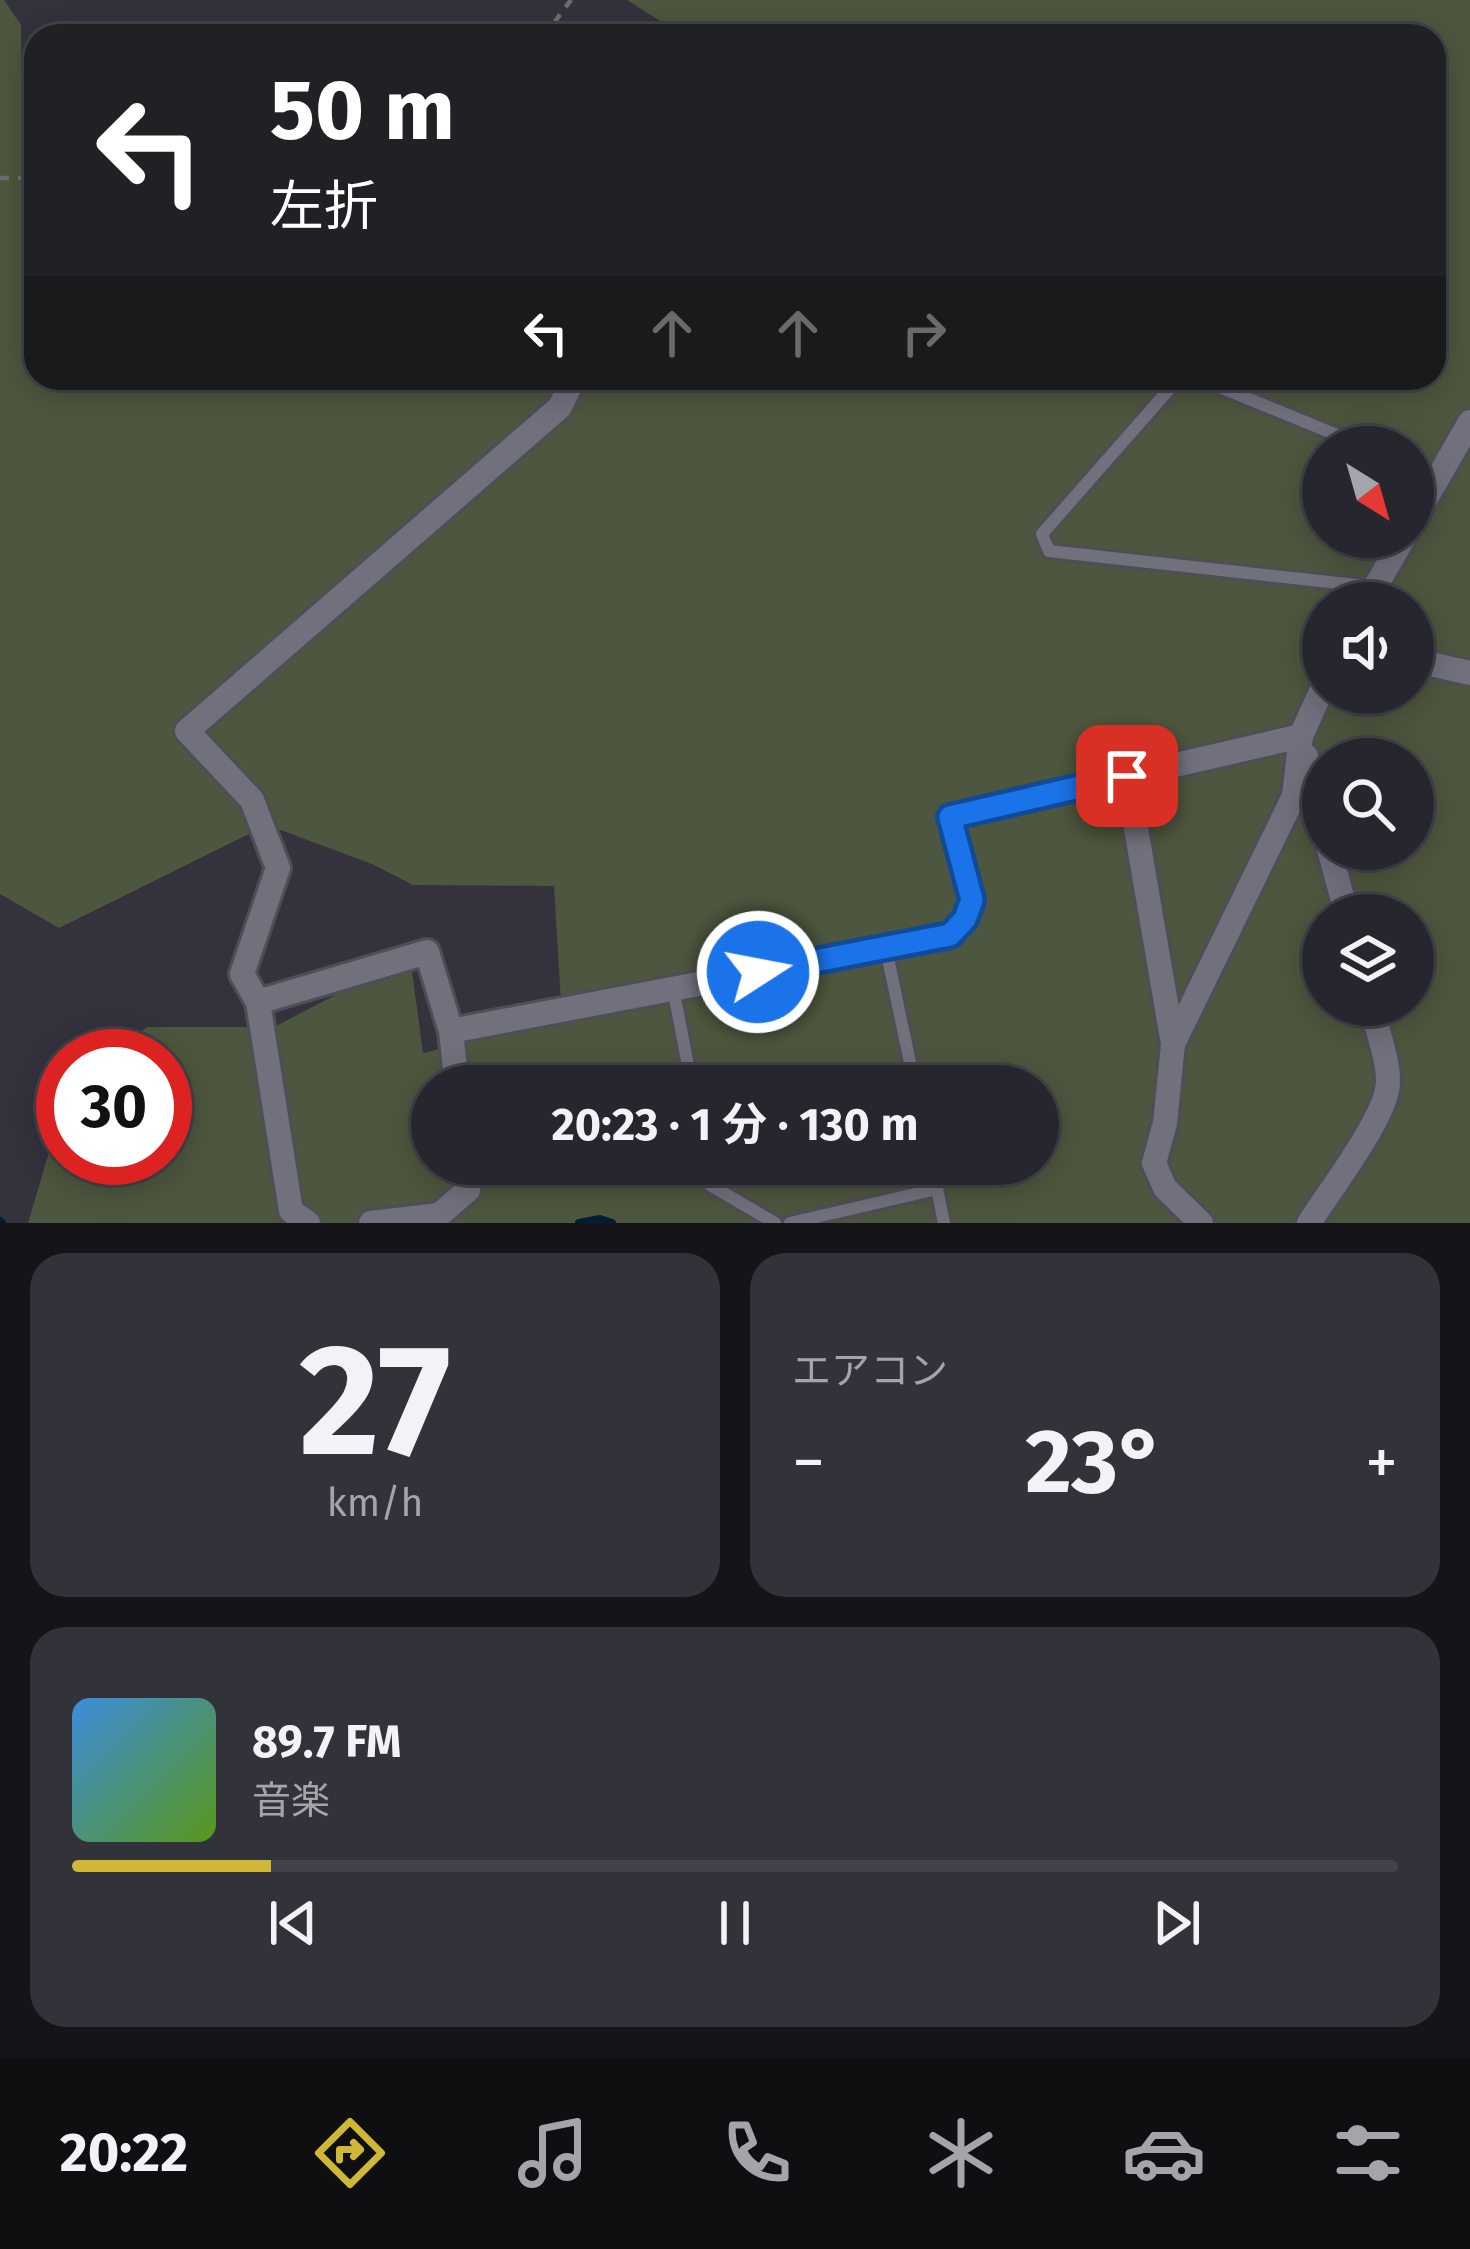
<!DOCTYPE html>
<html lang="ja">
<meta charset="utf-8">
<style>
body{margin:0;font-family:"Fira Sans","Noto Sans JP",sans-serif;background:#32323a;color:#f1f3f6;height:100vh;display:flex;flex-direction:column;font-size:45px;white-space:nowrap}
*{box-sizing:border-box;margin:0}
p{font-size:39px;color:#a4a5aa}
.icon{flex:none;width:66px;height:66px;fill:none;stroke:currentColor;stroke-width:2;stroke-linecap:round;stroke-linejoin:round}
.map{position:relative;height:1223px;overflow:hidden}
.sheet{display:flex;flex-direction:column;gap:30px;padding:30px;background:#151519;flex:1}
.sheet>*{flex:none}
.hud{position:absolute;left:24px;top:24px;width:1422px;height:366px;border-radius:36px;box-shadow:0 6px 30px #0003,0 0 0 3px #42434a;background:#202124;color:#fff;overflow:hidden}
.needle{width:78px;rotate:143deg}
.controls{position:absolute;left:1302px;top:426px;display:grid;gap:24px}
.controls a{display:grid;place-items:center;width:132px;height:132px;border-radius:50%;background:#26262e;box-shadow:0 6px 30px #0003,0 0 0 3px #42434a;font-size:60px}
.speed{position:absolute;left:36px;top:1029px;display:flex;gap:24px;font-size:60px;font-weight:700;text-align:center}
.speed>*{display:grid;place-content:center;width:156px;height:156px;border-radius:50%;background:#26262e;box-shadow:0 6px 30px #0003,0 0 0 3px #42434a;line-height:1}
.speed .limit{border:18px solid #d22;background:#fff;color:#111}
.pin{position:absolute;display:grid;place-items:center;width:102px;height:102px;color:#fff;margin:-51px;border-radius:24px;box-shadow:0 6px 18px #0006}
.me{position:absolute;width:132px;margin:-66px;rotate:79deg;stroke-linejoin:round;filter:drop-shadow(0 0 9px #0008)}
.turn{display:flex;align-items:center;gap:42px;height:252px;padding:0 48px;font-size:54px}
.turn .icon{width:156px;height:156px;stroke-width:2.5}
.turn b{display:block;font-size:84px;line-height:102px}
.lanes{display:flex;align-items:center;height:114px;padding:0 48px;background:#0003;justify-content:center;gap:60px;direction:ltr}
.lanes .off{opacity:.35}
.big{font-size:90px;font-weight:700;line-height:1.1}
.sheet .tile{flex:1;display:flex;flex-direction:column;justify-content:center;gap:18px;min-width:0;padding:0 42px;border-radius:36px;background:#32323a}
.sheet .dial{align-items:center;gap:0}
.dial b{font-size:156px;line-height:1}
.song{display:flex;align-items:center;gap:36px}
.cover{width:144px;height:144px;border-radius:18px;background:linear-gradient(135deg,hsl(210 70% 55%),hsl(90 70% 35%))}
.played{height:12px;border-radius:6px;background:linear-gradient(90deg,#d1b736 15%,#42434a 15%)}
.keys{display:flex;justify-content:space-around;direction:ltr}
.heat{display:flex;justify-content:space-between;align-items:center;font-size:66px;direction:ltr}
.sheet .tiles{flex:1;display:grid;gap:30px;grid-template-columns:1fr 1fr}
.tile:last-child{grid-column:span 2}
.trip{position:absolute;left:411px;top:1065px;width:648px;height:120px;border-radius:60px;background:#26262e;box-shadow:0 6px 30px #0003,0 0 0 3px #42434a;font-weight:700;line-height:120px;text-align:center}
.tabs{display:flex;height:192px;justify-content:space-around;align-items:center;background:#0f0f12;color:#a4a5aa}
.tabs .icon{width:84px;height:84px}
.tabs .selected{color:#d1b736}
.tabs b{font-size:54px;color:#f1f3f6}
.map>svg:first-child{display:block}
</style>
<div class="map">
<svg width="1470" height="1223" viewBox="0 0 1470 1223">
<rect width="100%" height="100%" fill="#33323d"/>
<path fill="#4d563e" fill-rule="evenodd" d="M0 0H4L21 25 24 261 36 262V378H1434V36H684L627 0H1470V1223H28L63 1105V1158H165V1056H107L147 1027H274L410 956 423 1053 562 1020 554 886 413 885 372 864 267 825 59 928 0 894ZM1323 447H1413V537H1323ZM1323 603H1413V693H1323ZM1323 759H1413V849H1323ZM1323 915H1413V1005H1323ZM432 1086H1038V1164H432Z"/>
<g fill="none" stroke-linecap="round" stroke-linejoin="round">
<g stroke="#001e35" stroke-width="8">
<path d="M0 1221 2 1223"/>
<path d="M579 1223 600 1219 612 1223"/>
</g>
<g stroke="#4f4e57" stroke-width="18">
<g id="lane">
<path d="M1179 378 1042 534 1049 551 1374 587"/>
<path d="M1198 378 1366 447"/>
<path d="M1413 467 1438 477"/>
<path d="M886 949 915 1086"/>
<path d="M673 988 692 1086"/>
<path d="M706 1164 710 1185 775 1223"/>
<path d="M932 1164 944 1223"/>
<path d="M790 1223 937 1189"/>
</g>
</g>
<g stroke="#4f4e57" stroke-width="30">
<g id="street">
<path d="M1413 521 1470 422"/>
<path d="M1366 603 1404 537"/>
<path d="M1413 660 1470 673"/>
<path d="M1306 756 1323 825"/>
<path d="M1127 776 1173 1044"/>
<path d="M1329 849 1347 915"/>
<path d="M258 1002 242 974 278 868 252 800 187 731 560 407 574 378"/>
<path d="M451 1031 950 936 965 919 972 900 950 817 1301 736"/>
<path d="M308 1223 291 1211 258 1002 427 952 451 1031 457 1086"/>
<path d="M371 1223 439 1215 468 1190 466 1164"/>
<path d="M1201 1223 1165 1188 1154 1163 1165 1123 1173 1044 1294 796 1301 736 1323 687"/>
<path d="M1309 1223C1329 1192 1381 1123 1387 1090 1392 1068 1376 1027 1371 1005"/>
</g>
</g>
<g stroke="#6c6c75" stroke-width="4.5" stroke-dasharray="9 9" stroke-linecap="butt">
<path d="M544 36 571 0"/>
<path d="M0 178H36"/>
</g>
<use href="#lane" stroke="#71707d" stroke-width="12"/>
<use href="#street" stroke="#71707d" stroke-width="24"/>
</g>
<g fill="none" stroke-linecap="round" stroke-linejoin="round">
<g stroke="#114b97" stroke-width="30">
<path id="route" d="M758 972 950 935 965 919 972 900 950 817 1127 776"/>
</g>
<use href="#route" stroke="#1a73e8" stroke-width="21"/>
</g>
</svg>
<div class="controls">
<a><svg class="needle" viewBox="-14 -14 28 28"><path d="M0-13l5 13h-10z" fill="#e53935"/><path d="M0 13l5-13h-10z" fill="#a4a5aa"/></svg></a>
<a><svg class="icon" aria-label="sound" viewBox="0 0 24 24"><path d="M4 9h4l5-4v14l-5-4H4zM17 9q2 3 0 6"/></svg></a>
<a><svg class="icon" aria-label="search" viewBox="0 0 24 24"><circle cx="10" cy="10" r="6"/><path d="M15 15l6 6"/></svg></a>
<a><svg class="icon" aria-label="layers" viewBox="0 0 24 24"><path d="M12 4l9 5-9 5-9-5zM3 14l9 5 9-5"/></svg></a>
</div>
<div class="speed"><div class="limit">30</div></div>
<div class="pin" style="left:1127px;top:776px;background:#d93025"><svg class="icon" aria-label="arrive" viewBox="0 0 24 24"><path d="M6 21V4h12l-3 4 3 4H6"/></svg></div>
<svg class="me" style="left:758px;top:972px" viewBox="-20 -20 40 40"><circle r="17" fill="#1a73e8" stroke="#fff" stroke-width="3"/><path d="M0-11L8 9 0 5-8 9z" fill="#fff"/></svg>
<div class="trip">20:23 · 1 分 · 130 m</div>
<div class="hud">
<div class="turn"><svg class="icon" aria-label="left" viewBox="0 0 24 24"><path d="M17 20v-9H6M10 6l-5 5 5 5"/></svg><div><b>50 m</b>左折</div></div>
<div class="lanes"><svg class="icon" aria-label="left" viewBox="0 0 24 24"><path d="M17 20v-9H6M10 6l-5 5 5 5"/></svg><svg class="icon off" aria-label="ahead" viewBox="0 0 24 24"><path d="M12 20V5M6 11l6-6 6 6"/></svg><svg class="icon off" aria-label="ahead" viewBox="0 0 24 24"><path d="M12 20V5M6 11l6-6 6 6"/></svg><svg class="icon off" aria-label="right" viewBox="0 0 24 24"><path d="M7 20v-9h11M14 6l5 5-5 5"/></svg></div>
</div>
</div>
<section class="sheet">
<div class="tiles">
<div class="tile dial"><b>27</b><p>km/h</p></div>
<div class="tile"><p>エアコン</p>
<div class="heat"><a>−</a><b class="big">23°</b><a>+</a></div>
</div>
<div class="tile">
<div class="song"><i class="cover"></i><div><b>89.7 FM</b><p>音楽</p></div></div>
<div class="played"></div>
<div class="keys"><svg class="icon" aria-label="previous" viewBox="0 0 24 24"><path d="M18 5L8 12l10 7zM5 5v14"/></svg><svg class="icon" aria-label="pause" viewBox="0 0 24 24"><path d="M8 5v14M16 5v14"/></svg><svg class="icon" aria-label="next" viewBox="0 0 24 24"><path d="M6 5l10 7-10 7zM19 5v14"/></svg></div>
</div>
</div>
</section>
<nav class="tabs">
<b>20:22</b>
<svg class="icon selected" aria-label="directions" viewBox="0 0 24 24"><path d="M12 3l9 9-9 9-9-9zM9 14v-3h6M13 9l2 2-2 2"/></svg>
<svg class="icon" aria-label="music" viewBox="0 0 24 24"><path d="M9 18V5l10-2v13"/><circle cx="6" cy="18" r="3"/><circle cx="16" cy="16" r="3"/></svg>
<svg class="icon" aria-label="phone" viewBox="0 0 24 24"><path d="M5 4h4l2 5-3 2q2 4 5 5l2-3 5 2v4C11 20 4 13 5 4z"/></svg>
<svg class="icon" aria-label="climate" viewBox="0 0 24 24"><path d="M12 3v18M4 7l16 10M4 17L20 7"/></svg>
<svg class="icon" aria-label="car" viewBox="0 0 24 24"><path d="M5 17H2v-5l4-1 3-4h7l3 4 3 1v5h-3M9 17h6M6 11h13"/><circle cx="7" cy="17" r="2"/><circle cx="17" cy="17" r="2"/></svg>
<svg class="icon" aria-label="filters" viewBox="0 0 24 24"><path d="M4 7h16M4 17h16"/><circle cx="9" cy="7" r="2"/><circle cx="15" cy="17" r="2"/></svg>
</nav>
